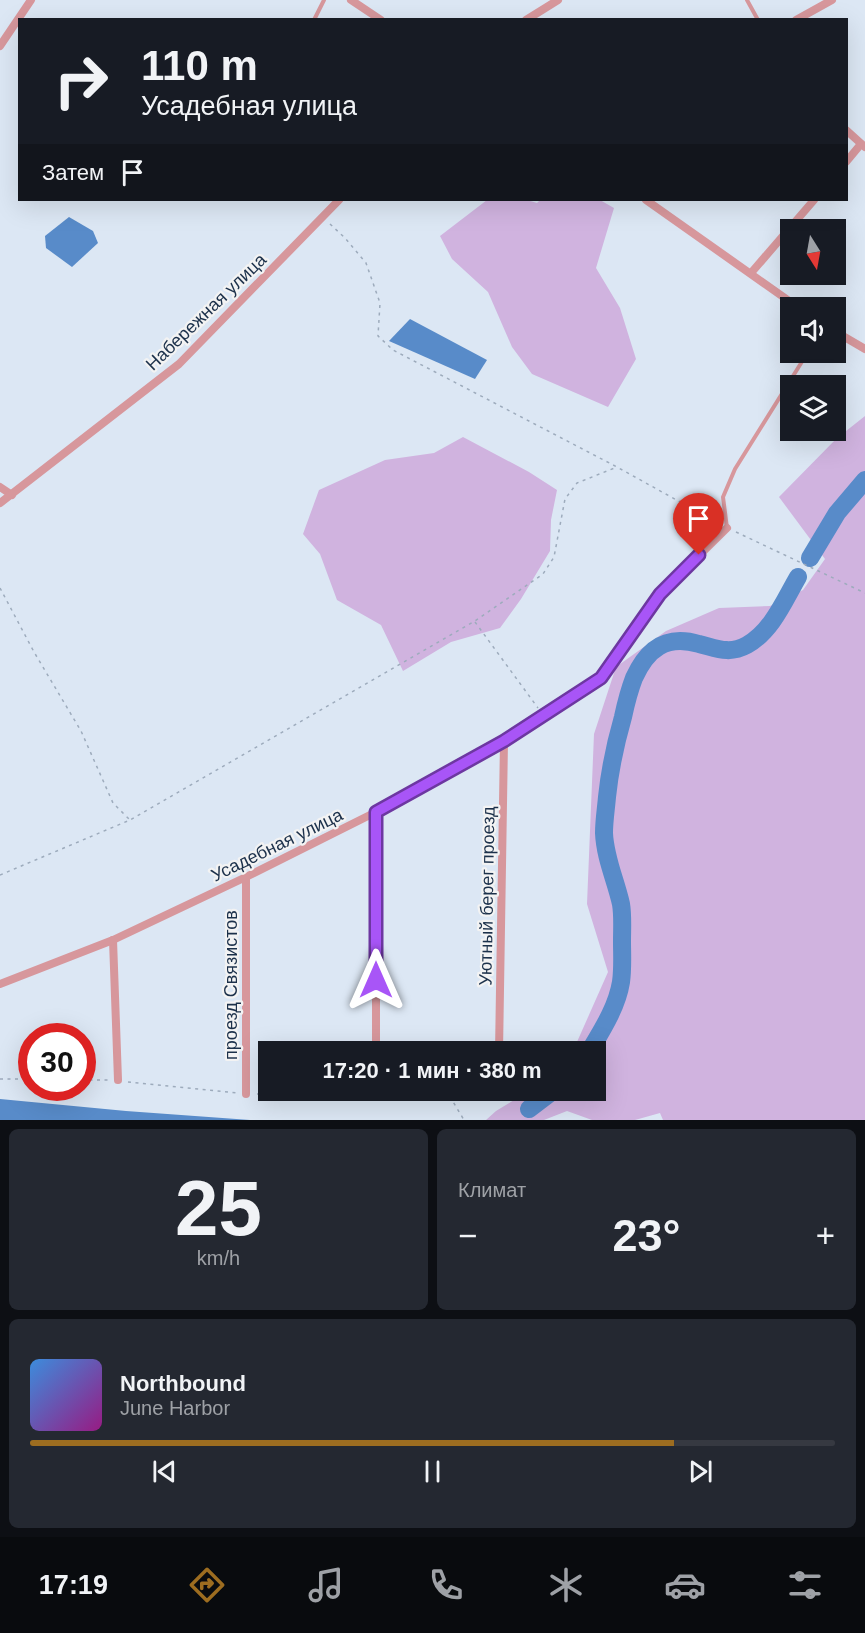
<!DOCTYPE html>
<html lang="ru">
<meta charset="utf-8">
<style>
body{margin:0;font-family:Arial,sans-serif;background:#242831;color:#f1f3f6;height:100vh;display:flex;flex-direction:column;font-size:22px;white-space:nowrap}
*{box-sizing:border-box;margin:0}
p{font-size:20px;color:#9ea1a6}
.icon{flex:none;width:33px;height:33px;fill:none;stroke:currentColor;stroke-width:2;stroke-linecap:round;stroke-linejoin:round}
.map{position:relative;height:1120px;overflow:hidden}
.sheet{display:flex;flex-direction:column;gap:9px;padding:9px;background:#0d0f14;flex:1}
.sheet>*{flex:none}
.top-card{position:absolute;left:18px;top:18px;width:830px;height:183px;border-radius:0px;box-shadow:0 6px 24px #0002;background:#171b24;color:#f1f3f6;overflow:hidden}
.needle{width:39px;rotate:169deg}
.tools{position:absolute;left:780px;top:219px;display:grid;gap:12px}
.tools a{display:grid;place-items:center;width:66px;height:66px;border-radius:0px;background:#171b24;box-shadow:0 6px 24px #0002;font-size:30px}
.speed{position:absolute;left:18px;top:1023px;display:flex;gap:12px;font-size:30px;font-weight:700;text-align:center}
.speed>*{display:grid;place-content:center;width:78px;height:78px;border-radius:50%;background:#171b24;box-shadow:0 6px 24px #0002;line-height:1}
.speed .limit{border:9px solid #d22;background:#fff;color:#111}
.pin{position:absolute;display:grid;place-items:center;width:51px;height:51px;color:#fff;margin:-62px -26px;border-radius:50% 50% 50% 0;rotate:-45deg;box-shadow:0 0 6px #0007}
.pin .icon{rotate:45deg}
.me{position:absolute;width:66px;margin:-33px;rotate:0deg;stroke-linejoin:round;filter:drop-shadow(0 0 4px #0008)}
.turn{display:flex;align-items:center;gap:21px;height:126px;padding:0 24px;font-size:27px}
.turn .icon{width:78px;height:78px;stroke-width:2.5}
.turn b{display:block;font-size:42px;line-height:51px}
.then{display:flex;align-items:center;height:57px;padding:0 24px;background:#0003;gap:12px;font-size:22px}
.big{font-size:45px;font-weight:700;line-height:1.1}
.sheet .card{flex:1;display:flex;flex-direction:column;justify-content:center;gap:9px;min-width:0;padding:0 21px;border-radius:9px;background:#242831}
.sheet .dial{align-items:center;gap:0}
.dial b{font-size:78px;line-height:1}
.song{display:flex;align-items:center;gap:18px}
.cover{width:72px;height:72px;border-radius:9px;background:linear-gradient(135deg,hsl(210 70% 55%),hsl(310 70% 35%))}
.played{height:6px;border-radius:3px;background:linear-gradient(90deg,#9d6d20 80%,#363941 80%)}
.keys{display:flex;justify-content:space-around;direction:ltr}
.heat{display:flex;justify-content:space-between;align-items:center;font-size:33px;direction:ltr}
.sheet .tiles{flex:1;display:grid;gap:9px;grid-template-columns:1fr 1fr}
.card:last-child{grid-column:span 2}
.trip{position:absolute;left:258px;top:1041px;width:348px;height:60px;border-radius:0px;background:#171b24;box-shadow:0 6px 24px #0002;font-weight:700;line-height:60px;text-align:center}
.dock{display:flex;height:96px;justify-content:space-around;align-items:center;background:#090b0e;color:#9ea1a6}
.dock .icon{width:42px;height:42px}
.dock .selected{color:#9d6d20}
.dock b{font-size:27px;color:#f1f3f6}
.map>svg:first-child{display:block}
</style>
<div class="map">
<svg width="865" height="1120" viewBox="0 0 865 1120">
<rect width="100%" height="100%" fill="#dce7f4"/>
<g fill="#d0b3df">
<path d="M487 200H527L537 203 540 200H600L614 208 596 268 620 308 636 359 608 407 532 374 512 347 488 292 452 259 440 236Z"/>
<path d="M865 416V1120H663L660 1113 635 1120H592L567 1111 544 1120H486L496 1111 529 1091 596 1090V1052L573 1051 608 972 587 904 594 734 616 667 666 631 719 608 770 606 803 590 825 559 779 497 836 439Z"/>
<path d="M463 437 529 472 557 490 551 520 550 551 521 599 500 628 451 642 403 671 381 625 337 600 320 554 303 534 319 490 385 460 434 453Z"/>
</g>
<g fill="#588bc9">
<path d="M69 217 93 231 98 243 72 267 46 248 45 236Z"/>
<path d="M410 319 487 360 475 379 389 341Z"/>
<path d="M0 1099 126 1111 250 1120H0Z"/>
</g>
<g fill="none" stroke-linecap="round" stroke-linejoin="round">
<g stroke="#588bc9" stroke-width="18">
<path d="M810 558 837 513 865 480"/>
<path d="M589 1052C602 1030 617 1007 621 982 623 968 622 954 622 941 622 929 623 916 621 904 616 881 605 858 604 833 604 821 606 809 607 797 610 768 615 745 623 717 626 703 629 691 634 678 647 649 666 634 699 644 716 648 729 655 747 645 772 631 784 601 798 577"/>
<path d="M529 1109 554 1090"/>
</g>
<g stroke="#9dabbc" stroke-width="1.5" stroke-dasharray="3 4.5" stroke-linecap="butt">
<path d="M330 224 345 238 366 263 380 303 378 336 393 350 617 467 718 523"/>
<path d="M736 532 865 593"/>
<path d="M0 588 34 652 81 731 113 803 129 819"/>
<path d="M475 622 538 708"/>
<path d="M0 875 130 820 475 621 543 574 554 557 565 499 577 483 617 467"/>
<path d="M0 1079H32"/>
<path d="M82 1080H109"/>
<path d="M128 1082 237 1093"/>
<path d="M446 1090 464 1120"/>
<path d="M386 1091 392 1090"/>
<path d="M257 1094 366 1091"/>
</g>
<g stroke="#d7979c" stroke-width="4">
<path d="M747 0 758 20"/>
<path d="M314 20 324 0"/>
<path d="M727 528 723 497 735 469 808 352"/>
</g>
<g stroke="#d7979c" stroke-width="8">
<path d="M351 0 381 20"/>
<path d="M526 20 558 0"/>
<path d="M796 20 832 0"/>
<path d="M0 46 31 0"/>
<path d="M846 130 865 147"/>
<path d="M846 162 861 144"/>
<path d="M646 200 799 308"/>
<path d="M751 273 814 200"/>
<path d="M836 332 865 349"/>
<path d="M0 487 12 495"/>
<path d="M0 503 179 364 339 200"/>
<path d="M113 940 118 1080"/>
<path d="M0 984 113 940 246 877 376 812 504 741 601 678 660 594 727 528"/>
<path d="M376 1052V812"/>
<path d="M499 1052 504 741"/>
<path d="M376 1091V1090"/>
<path d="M246 1094V877"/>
</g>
</g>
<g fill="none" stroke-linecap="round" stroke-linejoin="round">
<g stroke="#6d37a1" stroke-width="15">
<path id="route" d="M376 980V812L504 741 601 678 660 594 699 555"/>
</g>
<use href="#route" stroke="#a855f7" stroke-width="10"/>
</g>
<g text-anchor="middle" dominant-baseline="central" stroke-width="4.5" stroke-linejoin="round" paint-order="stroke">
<g font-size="18" fill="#1c314b" stroke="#f3f3f3">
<text transform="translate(206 312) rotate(-44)">Набережная улица</text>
<text transform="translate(277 845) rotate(-26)">Усадебная улица</text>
<text transform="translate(487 896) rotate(-89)">Уютный берег проезд</text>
<text transform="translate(231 985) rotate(-90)">проезд Связистов</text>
</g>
</g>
</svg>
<div class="tools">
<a><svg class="needle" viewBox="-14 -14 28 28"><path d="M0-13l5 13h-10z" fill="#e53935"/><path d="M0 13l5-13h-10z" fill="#9ea1a6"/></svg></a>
<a><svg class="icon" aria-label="sound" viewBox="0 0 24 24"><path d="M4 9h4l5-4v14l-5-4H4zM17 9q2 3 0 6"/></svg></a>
<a><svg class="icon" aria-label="layers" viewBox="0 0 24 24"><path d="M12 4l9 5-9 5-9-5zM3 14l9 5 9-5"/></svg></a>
</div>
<div class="speed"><div class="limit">30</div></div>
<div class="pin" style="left:699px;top:555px;background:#d93025"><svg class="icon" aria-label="arrive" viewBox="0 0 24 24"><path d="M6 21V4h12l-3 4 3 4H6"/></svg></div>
<svg class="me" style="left:376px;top:980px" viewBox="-20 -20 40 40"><path d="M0-17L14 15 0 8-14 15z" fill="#a855f7" stroke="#fff" stroke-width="4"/></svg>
<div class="trip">17:20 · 1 мин · 380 m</div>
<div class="top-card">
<div class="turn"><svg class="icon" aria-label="right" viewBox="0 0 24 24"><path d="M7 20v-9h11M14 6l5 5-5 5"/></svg><div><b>110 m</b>Усадебная улица</div></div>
<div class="then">Затем<svg class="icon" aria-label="arrive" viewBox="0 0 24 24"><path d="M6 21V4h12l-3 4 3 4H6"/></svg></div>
</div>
</div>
<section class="sheet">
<div class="tiles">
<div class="card dial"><b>25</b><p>km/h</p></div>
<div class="card"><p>Климат</p>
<div class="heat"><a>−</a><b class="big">23°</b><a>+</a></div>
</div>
<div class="card">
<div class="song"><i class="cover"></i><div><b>Northbound</b><p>June Harbor</p></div></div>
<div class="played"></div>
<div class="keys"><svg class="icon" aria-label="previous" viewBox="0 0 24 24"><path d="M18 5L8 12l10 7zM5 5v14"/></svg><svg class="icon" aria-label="pause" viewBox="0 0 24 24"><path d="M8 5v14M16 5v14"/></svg><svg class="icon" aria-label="next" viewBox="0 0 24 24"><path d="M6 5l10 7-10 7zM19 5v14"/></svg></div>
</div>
</div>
</section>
<nav class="dock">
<b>17:19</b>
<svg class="icon selected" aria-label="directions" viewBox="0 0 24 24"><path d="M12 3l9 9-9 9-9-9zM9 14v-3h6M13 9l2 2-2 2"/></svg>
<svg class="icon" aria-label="music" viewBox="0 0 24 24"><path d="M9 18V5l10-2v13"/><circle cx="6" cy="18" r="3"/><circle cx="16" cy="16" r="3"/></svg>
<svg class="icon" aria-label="phone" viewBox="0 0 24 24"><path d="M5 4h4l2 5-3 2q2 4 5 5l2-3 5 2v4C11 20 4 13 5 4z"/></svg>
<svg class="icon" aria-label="climate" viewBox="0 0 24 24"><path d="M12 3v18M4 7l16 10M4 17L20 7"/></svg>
<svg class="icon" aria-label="car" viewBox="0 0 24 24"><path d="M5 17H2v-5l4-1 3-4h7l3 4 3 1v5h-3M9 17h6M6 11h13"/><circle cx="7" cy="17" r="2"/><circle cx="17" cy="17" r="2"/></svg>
<svg class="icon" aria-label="filters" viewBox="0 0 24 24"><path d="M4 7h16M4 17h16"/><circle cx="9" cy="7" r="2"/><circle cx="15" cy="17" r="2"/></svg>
</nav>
